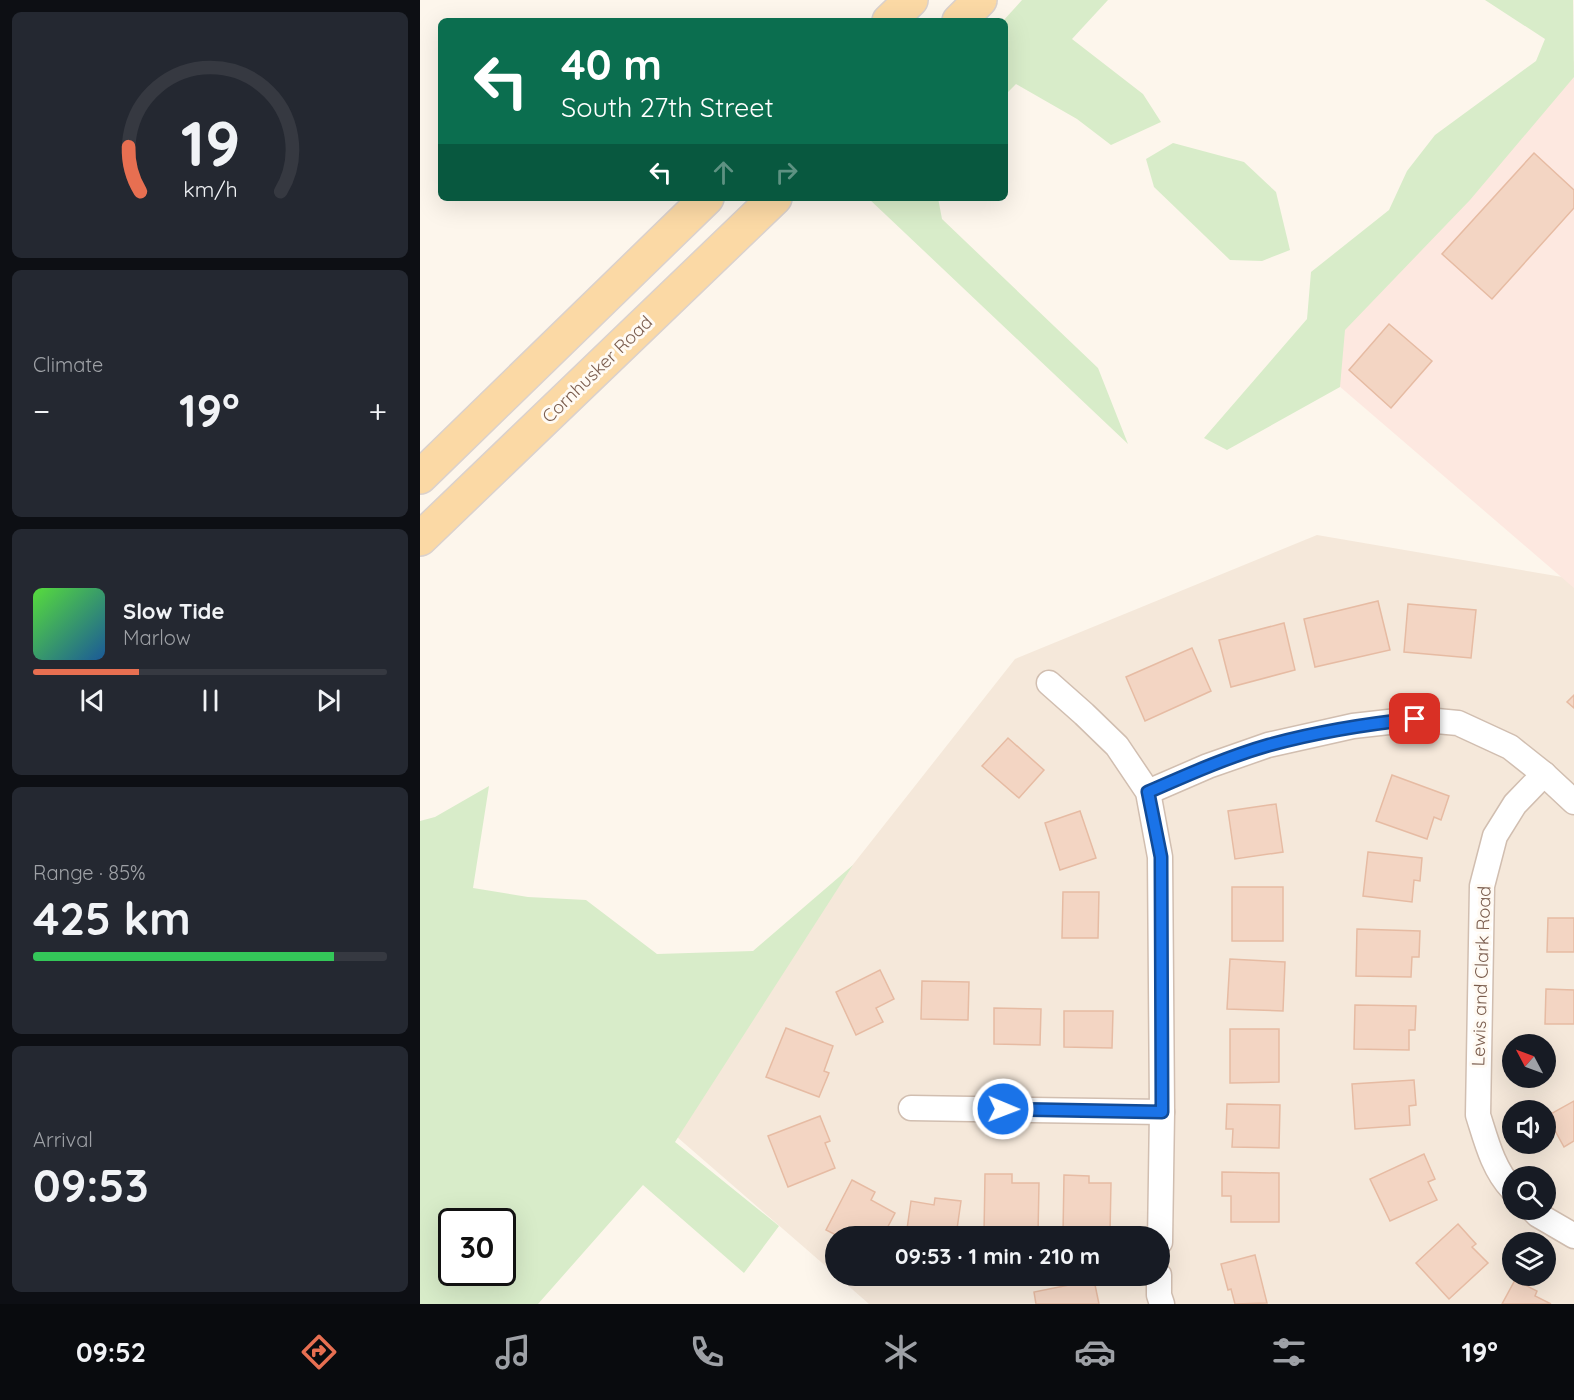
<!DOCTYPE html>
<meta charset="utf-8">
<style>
body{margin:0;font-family:Quicksand,sans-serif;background:#242831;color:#f1f3f6;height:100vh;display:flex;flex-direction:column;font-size:22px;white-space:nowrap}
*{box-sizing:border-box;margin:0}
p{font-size:20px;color:#9ea1a6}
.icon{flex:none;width:33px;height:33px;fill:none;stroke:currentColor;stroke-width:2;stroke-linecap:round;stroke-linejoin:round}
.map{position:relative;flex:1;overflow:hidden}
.panel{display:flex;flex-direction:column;gap:12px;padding:12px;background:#0d0f14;width:420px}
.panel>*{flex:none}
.banner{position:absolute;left:18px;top:18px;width:570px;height:183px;border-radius:9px;box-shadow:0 6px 24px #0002;background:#0b6e4f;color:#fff;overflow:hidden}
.needle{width:39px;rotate:311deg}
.controls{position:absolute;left:1082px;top:1034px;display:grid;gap:12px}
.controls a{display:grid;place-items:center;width:54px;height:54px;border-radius:50%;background:#171b24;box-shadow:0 6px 24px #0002;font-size:30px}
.speed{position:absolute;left:18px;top:1208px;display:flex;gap:12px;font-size:30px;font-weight:700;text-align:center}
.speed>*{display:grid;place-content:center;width:78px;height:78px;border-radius:50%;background:#171b24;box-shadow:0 6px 24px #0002;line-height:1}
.speed .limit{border:3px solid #111;border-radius:9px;background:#fff;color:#111}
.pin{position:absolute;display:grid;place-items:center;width:51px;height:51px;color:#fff;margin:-26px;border-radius:12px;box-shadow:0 3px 9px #0006}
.me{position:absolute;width:66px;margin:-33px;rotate:91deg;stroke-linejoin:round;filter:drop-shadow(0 0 4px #0008)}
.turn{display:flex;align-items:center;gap:21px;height:126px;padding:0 24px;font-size:27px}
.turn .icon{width:78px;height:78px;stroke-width:2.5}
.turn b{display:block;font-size:42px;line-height:51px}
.lanes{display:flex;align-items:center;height:57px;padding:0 24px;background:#0003;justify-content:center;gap:30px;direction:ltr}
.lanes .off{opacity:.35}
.big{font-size:45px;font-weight:700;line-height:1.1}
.panel .widget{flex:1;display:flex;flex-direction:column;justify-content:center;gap:9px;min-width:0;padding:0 21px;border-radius:9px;background:#242831}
.panel .dial{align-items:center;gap:0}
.dial svg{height:156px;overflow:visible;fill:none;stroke:#363941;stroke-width:7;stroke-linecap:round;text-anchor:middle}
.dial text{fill:#f1f3f6;stroke:none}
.song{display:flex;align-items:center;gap:18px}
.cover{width:72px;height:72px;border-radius:9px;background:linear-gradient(135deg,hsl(110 70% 55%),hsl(210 70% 35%))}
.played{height:6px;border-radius:3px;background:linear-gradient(90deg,#e76f51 30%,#363941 30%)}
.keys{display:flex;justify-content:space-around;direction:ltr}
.heat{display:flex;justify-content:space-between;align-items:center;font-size:33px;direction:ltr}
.charge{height:9px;border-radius:4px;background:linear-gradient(90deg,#34c759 85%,#363941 0)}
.trip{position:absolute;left:405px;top:1226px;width:345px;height:60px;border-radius:30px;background:#171b24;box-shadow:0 6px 24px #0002;font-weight:700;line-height:60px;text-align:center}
.tab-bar{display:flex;height:96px;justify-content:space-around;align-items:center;background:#090b0e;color:#9ea1a6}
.tab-bar .icon{width:42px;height:42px}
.tab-bar .selected{color:#e76f51}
.tab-bar b{font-size:27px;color:#f1f3f6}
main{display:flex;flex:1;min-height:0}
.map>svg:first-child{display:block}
</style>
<main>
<section class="panel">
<div class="widget dial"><svg viewBox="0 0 100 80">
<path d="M14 69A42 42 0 1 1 86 69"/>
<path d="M14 69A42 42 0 0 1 8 46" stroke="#e76f51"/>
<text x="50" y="56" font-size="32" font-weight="700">19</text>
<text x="50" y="72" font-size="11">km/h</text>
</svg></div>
<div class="widget"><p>Climate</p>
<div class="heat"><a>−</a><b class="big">19°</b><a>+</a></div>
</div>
<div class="widget">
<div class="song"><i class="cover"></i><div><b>Slow Tide</b><p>Marlow</p></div></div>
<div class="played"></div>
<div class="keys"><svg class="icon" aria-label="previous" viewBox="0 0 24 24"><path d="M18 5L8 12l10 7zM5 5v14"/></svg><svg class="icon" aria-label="pause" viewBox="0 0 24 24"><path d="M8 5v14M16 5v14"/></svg><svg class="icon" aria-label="next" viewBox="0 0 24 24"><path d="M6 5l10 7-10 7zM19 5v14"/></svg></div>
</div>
<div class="widget"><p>Range · 85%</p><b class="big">425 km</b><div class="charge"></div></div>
<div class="widget"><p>Arrival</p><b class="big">09:53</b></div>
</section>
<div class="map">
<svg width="1154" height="1304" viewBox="0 0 1154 1304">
<rect width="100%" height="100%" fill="#fdf6ec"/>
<path fill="#f5e8da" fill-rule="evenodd" d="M897 535 1154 579V1304H449L416 1275H740V1236H416V1275L234 1117 595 659ZM1092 1044H1125V1077H1092ZM1092 1110H1125V1143H1092ZM1092 1176H1125V1209H1092ZM1092 1242H1125V1275H1092Z"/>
<path fill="#fde8e0" d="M1154 61V588L890 361Z"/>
<g fill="#d8ecc9" fill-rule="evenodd">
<path d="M602 0H688L652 39 723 94 741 122 691 145 657 119 596 84 585 95V21H583Z"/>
<path d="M1065 0H1153L1154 77 1050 200 925 330 920 387 807 450 784 438 887 319 891 272 969 210 987 171 1015 135 1116 61 1125 39Z"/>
<path d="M753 143 824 162 856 192 870 250 842 261 810 260 734 187 726 159Z"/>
<path d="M448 198H518L522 219 678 368 708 444Z"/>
<path d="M69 786 53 888 108 897 166 900 237 954 333 951 433 865 255 1142 359 1226 324 1273 223 1185 118 1304H0V821L15 817ZM32 1221H82V1272H32Z"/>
</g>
<g fill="#f3d5c3" stroke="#e6bba3" stroke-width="1.5">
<path d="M1114 153 1154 190V208L1072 299 1022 254Z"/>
<path d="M969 324 1012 361 971 408 929 370Z"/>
<path d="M958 601 970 650 895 667 884 619Z"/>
<path d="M988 604 1056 610 1051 658 984 652Z"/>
<path d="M864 623 875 670 811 687 799 640Z"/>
<path d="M772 648 791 691 725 721 706 677Z"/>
<path d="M1154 695V708L1147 702Z"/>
<path d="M588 738 624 770 599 798 562 766Z"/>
<path d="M972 775 1029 796 1021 820 1014 817 1007 839 956 821Z"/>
<path d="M856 804 863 852 815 859 808 811Z"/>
<path d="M660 811 676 858 640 870 625 823Z"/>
<path d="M948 852 1002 858 1000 881 994 880 992 902 943 896Z"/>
<rect x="812" y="887" width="51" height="54"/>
<path d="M643 892H679L678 938H642Z"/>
<path d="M1128 918H1154V952H1127Z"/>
<path d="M937 929 1000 931 999 957H992L991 977 936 976Z"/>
<path d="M810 959 865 962 863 1011 807 1009Z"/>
<path d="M460 970 474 999 456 1008 463 1022 436 1035 416 992Z"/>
<path d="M502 981 549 982 548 1020 501 1019Z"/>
<path d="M1126 989 1154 990V1024H1125Z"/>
<path d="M935 1005 996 1006 995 1030H989V1050L934 1049Z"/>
<path d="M574 1008 621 1009 620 1045 574 1044Z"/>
<path d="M644 1011H693L692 1048 644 1047Z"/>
<path d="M366 1028 413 1046 404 1071 409 1073 399 1097 346 1077Z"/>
<path d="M810 1029H859V1082L810 1083Z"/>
<path d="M994 1080 996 1105 989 1106 990 1125 935 1129 932 1084Z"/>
<path d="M1154 1101V1141L1144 1147 1127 1116Z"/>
<path d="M807 1104 860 1105 859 1148 812 1147 813 1129H806Z"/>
<path d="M400 1116 410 1141 405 1143 415 1168 368 1187 348 1136Z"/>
<path d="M1004 1154 1015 1179 1008 1182 1017 1200 970 1221 950 1179Z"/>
<path d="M802 1172 859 1173V1222H811V1196H802Z"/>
<path d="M565 1174H592V1183H619L618 1234H564Z"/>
<path d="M644 1175 669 1176V1183H691L690 1233H643Z"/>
<path d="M432 1180 455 1192 451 1200 475 1213 463 1236H418L406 1230Z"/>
<path d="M515 1198 541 1201 536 1236H486L491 1201 514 1205Z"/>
<path d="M1038 1224 1056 1244 1052 1247 1068 1263 1029 1299 996 1263Z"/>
<path d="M835 1255 847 1303 815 1304 811 1289 808 1290 801 1264Z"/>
<path d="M674 1280 679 1304H616L614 1292Z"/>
<path d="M1095 1280 1117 1291 1115 1296 1131 1304H1082Z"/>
</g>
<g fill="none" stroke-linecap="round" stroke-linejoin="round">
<g stroke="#d1beb0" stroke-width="27">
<g id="street">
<path d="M629 683 664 714 697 746 728 792 740 857 742 1112 740 1242"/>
<path d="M728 792 788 766 848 745 933 726 995 719 1038 723 1090 747 1124 774 1154 802"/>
<path d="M491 1108 742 1112"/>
<path d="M1092 1189C1073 1169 1066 1140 1058 1115L1062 886 1075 836 1095 804 1124 774"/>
<path d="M1112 1209 1118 1215 1154 1236"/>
<path d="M739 1275V1295L742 1304"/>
</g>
</g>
<g stroke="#dad1cd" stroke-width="36">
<g id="primary">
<path d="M469 21 491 0"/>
<path d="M539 21 560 0"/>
<path d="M0 477 287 198"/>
<path d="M0 539 355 198"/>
</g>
</g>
<use href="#street" stroke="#fff" stroke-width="24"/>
<use href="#primary" stroke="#fbd9a5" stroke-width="33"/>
</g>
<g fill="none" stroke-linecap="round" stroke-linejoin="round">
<g stroke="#114b97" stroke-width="15">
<path id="route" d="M583 1109 742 1112 741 857 728 792C767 775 807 757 849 745 897 732 945 724 995 719"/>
</g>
<use href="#route" stroke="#1a73e8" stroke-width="10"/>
</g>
<g text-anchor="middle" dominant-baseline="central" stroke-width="6" stroke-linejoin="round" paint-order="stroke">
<g font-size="18" fill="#7a5c4d" stroke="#fffaf3">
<text transform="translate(177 369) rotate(-44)">Cornhusker Road</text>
<text transform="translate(1061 976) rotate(-88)">Lewis and Clark Road</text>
</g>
</g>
</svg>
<div class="controls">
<a><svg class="needle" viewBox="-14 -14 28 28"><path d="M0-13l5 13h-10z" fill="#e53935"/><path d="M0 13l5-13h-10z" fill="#9ea1a6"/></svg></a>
<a><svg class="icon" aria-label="sound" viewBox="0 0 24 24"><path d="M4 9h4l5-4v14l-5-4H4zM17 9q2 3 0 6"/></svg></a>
<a><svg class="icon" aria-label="search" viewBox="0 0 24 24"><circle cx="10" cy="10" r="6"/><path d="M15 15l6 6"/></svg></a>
<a><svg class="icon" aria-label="layers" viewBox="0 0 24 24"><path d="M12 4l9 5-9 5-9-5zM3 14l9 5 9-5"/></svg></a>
</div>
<div class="speed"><div class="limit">30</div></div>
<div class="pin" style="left:995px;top:719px;background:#d93025"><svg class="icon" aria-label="arrive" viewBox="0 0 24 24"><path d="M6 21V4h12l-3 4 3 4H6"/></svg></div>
<svg class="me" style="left:583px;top:1109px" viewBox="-20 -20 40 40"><circle r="17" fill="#1a73e8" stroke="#fff" stroke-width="3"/><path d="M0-11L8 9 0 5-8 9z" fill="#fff"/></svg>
<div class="trip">09:53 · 1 min · 210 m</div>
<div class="banner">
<div class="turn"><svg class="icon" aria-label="left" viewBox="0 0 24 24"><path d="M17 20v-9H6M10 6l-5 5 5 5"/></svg><div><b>40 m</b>South 27th Street</div></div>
<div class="lanes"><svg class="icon" aria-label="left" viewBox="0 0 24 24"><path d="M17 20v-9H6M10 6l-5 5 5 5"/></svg><svg class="icon off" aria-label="ahead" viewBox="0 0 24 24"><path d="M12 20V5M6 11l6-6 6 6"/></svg><svg class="icon off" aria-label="right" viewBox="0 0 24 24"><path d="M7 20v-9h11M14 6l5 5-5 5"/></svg></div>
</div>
</div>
</main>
<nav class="tab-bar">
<b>09:52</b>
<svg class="icon selected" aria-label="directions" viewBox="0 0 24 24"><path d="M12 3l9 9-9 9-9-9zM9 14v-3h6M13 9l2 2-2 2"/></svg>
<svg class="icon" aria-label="music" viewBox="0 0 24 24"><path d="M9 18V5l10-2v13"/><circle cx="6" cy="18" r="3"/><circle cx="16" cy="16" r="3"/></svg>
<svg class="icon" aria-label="phone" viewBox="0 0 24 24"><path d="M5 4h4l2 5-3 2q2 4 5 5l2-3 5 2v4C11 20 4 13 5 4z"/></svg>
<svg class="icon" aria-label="climate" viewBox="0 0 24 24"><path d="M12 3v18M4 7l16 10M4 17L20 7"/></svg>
<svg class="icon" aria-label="car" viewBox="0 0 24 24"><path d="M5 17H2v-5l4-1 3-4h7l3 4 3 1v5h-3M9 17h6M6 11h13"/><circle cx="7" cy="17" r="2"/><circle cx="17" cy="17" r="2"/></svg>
<svg class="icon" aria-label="filters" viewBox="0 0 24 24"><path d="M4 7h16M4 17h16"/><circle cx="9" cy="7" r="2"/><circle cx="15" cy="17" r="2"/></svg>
<b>19°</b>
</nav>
